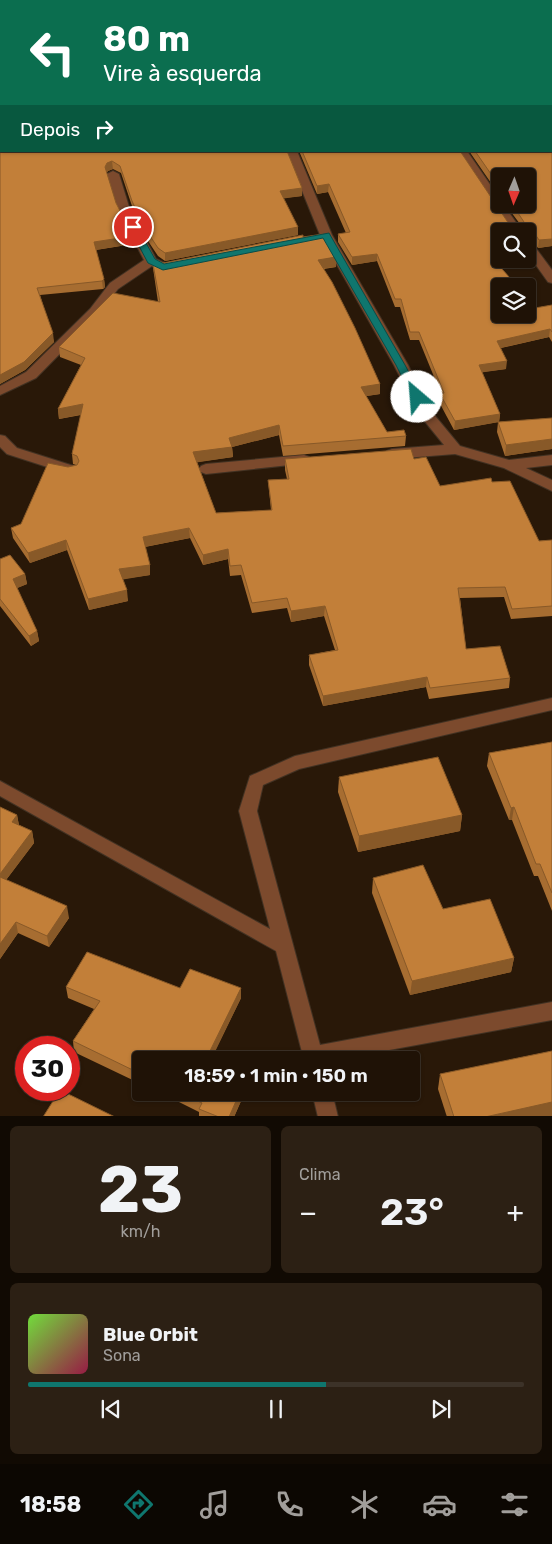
<!DOCTYPE html>
<html lang="pt">
<meta charset="utf-8">
<style>
body{margin:0;font-family:Rubik,sans-serif;background:#2c2014;color:#f1f3f6;height:100vh;display:flex;flex-direction:column;font-size:19px;white-space:nowrap}
*{box-sizing:border-box;margin:0}
p{font-size:16px;color:#a19e9b}
.icon{flex:none;width:28px;height:28px;fill:none;stroke:currentColor;stroke-width:2;stroke-linecap:round;stroke-linejoin:round}
.map{position:relative;height:1116px;overflow:hidden}
.drawer{display:flex;flex-direction:column;gap:10px;padding:10px;background:#110a03;flex:1}
.drawer>*{flex:none}
.hud{position:absolute;left:0px;top:0px;width:552px;height:152px;box-shadow:0 1px 4px #0004,0 0 0 1px #3c3228;background:#0b6e4f;color:#fff;overflow:hidden}
.needle{width:32px;rotate:182deg}
.tools{position:absolute;left:491px;top:168px;display:grid;gap:10px}
.tools a{display:grid;place-items:center;width:45px;height:45px;border-radius:5px;background:#1f1206;box-shadow:0 1px 4px #0004,0 0 0 1px #3c3228;font-size:25px}
.speed{position:absolute;left:15px;top:1036px;display:flex;gap:10px;font-size:25px;font-weight:700;text-align:center}
.speed>*{display:grid;place-content:center;width:65px;height:65px;border-radius:50%;background:#1f1206;box-shadow:0 1px 4px #0004,0 0 0 1px #3c3228;line-height:1}
.speed .limit{border:8px solid #d22;background:#fff;color:#111}
.pin{position:absolute;display:grid;place-items:center;width:42px;height:42px;color:#fff;margin:-21px;border:2px solid #fff;border-radius:50%;box-shadow:0 1px 5px #0007}
.me{position:absolute;width:55px;margin:-28px;rotate:333deg;stroke-linejoin:round;filter:drop-shadow(0 0 4px #0008)}
.turn{display:flex;align-items:center;gap:18px;height:105px;padding:0 20px;font-size:22px}
.turn .icon{width:65px;height:65px;stroke-width:2.5}
.turn b{display:block;font-size:35px;line-height:42px}
.then{display:flex;align-items:center;height:48px;padding:0 20px;background:#0003;gap:10px;font-size:19px}
.big{font-size:38px;font-weight:600;line-height:1.1}
.drawer .tile{flex:1;display:flex;flex-direction:column;justify-content:center;gap:8px;min-width:0;padding:0 18px;border-radius:8px;background:#2c2014}
.drawer .dial{align-items:center;gap:0}
.dial b{font-size:65px;line-height:1}
.song{display:flex;align-items:center;gap:15px}
.cover{width:60px;height:60px;border-radius:8px;background:linear-gradient(135deg,hsl(100 70% 55%),hsl(340 70% 35%))}
.played{height:5px;border-radius:2px;background:linear-gradient(90deg,#0f766e 60%,#3c3228 60%)}
.keys{display:flex;justify-content:space-around;direction:ltr}
.heat{display:flex;justify-content:space-between;align-items:center;font-size:28px;direction:ltr}
.drawer .tiles{flex:1;display:grid;gap:10px;grid-template-columns:1fr 1fr}
.tile:last-child{grid-column:span 2}
.trip{position:absolute;left:132px;top:1051px;width:288px;height:50px;border-radius:5px;background:#1f1206;box-shadow:0 1px 4px #0004,0 0 0 1px #3c3228;font-weight:600;line-height:50px;text-align:center}
.dock{display:flex;height:80px;justify-content:space-around;align-items:center;background:#0c0702;color:#a19e9b}
.dock .icon{width:35px;height:35px}
.dock .on{color:#0f766e}
.dock b{font-size:22px;color:#f1f3f6}
.map>svg:first-child{display:block}
</style>
<div class="map">
<svg width="552" height="1117" viewBox="0 0 552 1117">
<rect width="100%" height="100%" fill="#291808"/>
<g fill="none" stroke-linecap="round" stroke-linejoin="round">
<g stroke="#423223" stroke-width="2">
<g id="minor">
<path d="M286 151H297L332 235 408 365 431 411 460 446 509 460 552 455V465L526 468 552 480V491L504 468 455 454 392 459 387 457 385 454 387 451 392 449 444 445 418 413 394 365 320 235Z"/>
<path d="M456 151H467L500 199V204H503L522 231H510Z"/>
<path d="M113 171 119 174 130 210 156 259 165 263H174L176 266 174 269 163 271 152 266 118 289 98 315 36 378 0 395V386L26 372 90 309 110 283 144 260 118 210 107 174Z"/>
<path d="M528 242 532 243 552 270V283L548 282 528 254Z"/>
<path d="M0 435 5 436 17 448 77 467 79 470 77 473 72 475 7 454 0 447Z"/>
<path d="M304 455 309 457 311 460 309 463 206 474 201 472 199 469 201 466 206 464Z"/>
<path d="M552 698V710L299 769 263 785 257 811 320 1045 552 1002V1020L335 1060H304L276 951 0 796V781L270 929 239 811 250 776 295 756Z"/>
<path d="M312 1092H332L338 1117H318Z"/>
</g>
</g>
<use href="#minor" fill="#7c4a2d" fill-rule="evenodd"/>
</g>
<g fill="#a76d31">
<path d="M0 0H552V47L551 46V1H1V151H287L302 188V196L283 198 298 235 165 261 158 256 144 235 133 209 121 173 113 169 108 171 106 173 116 203 133 236V244L96 250 104 279 105 287 103 289 40 295 54 342 25 370 0 384Z"/>
<path d="M299 151H460L509 224H520L505 204H528L500 176V196L469 151H551L552 246 538 248 534 242 528 240V241V231H500V259H508V266L501 268 535 308 552 305V342L549 337 501 348 506 369 482 372 500 414 499 422 552 418V449L505 456 497 432 498 422 454 430 439 402 441 394 419 340H410L400 307H395L377 261 352 265 338 242V234L346 233 328 192 317 194Z"/>
<path d="M303 237 336 267 324 269 380 394 366 396 387 432 406 436 405 446 283 456 279 435 232 447 233 457 197 462 216 513 271 510 268 480 287 479 285 470V459H414L440 486 492 482 539 541 552 540V616L511 619 504 597 460 598 466 649 510 678 509 688 429 699 426 687 323 706 309 665V655L335 650 324 616 291 622 287 608 252 613 241 575 230 576 228 559 203 565 190 538 145 547 150 575 122 579 128 601 89 610 67 550 30 563 13 538 11 528 21 524 68 467 76 465 73 464 72 454 81 415 59 419 58 409 81 365 60 357 59 347 158 302 153 268 152 259 163 263Z"/>
<path d="M0 559 25 574 27 584 17 588 37 631 39 641 31 646 0 606Z"/>
<path d="M552 742V911L538 876H534L512 820H509L487 766 489 753Z"/>
<path d="M339 777 462 815 460 831 358 852 338 792Z"/>
<path d="M0 807 17 815 19 825 32 831 34 843 6 880 69 918 49 947 18 933 0 959Z"/>
<path d="M373 878 443 909 514 958 511 972 410 995 372 893Z"/>
<path d="M66 987 180 988 241 998 213 1055 141 1060V1084L74 1052 73 1041 94 1009 68 998Z"/>
<path d="M552 1051V1116L447 1117 438 1089 440 1074Z"/>
<path d="M159 1092H245L234 1117H199V1112Z"/>
</g>
<g fill="#885928">
<path d="M260 0H275V1H252Z"/>
<path d="M112 161 113 169 108 171 105 175V167L107 163Z"/>
<path d="M329 184 328 192 317 194V186Z"/>
<path d="M302 188V196L280 199V191Z"/>
<path d="M298 227V235L165 261V253Z"/>
<path d="M133 236V244L95 250 94 242Z"/>
<path d="M552 239V246L538 248 539 240Z"/>
<path d="M377 254V261L352 265V257Z"/>
<path d="M336 257V267L318 269V260Z"/>
<path d="M508 259V266L494 269 495 261Z"/>
<path d="M104 279 105 287 103 289 102 281Z"/>
<path d="M550 329 549 337 496 349 497 341Z"/>
<path d="M53 333 54 342 25 370 0 384V375Z"/>
<path d="M507 361 506 369 478 373 479 365Z"/>
<path d="M380 384V394L361 397V387Z"/>
<path d="M83 404 84 414 59 419 58 409Z"/>
<path d="M500 414 499 422 454 430 455 421Z"/>
<path d="M279 425V435L232 447 233 457 193 463V452L229 438Z"/>
<path d="M552 439V449L505 456 506 445Z"/>
<path d="M189 528 190 538 144 547 143 537Z"/>
<path d="M66 540 67 550 30 563 28 553Z"/>
<path d="M228 549V559L203 565V555Z"/>
<path d="M150 565V575L120 580 119 569Z"/>
<path d="M25 574 27 584 15 589 13 579Z"/>
<path d="M127 590 128 601 89 610 88 599Z"/>
<path d="M325 606 324 616 291 622V611Z"/>
<path d="M37 631 39 641 31 646 29 636Z"/>
<path d="M427 677 426 687 323 706V696Z"/>
<path d="M514 807 512 820H509L511 808Z"/>
<path d="M17 815 19 826 12 822Z"/>
<path d="M462 815 460 831 358 852 359 836Z"/>
<path d="M32 831 34 843 0 888V874Z"/>
<path d="M67 906 69 918 49 947 47 936Z"/>
<path d="M16 922 18 933 0 959V944Z"/>
<path d="M514 958 511 972 410 995 412 981Z"/>
<path d="M241 988V998L211 1060 209 1053Z"/>
<path d="M240 1092H245L234 1117H229Z"/>
<path d="M552 1102V1116L485 1117Z"/>
</g>
<g fill="#c27f39" stroke="#885928">
<path d="M0 0H260L252 1H1V46H0Z"/>
<path d="M275 0H552V39L551 42V1H275Z"/>
<path d="M551 48H552V239L539 240 535 234 529 232 528 234V231H500V259H507L495 261 517 286H500V314H528V299L535 308 552 305V332L550 329 497 341 507 361 479 365 500 414 455 421 440 394 444 393 419 332H410L401 299H395L377 254 352 257 338 234 350 232 329 184 317 186 302 151H460L509 224H524V222L512 204H528V176H500V187L475 151H551Z"/>
<path d="M0 49H1V151H287L302 188 280 191 298 227 165 253 158 248 144 227 132 201 120 166 112 161 107 163 105 167 116 203 133 236 94 242 104 279 102 281 37 288 53 333 24 362 0 375Z"/>
<path d="M323 234 336 257 318 260 332 282 355 328 380 384 361 387 387 432 404 430 406 436 283 446 279 425 229 438 232 447 193 452 216 513 272 510 268 480 289 479 285 459 411 449 414 459 426 457 440 486 491 478 492 482 510 481 539 541 552 540V606L512 609 505 587 458 588 466 649 500 646 510 678 430 688 427 677 323 696 309 655 338 650 325 606 291 611 287 598 252 603 241 565 230 566 228 549 203 555 189 528 143 537 150 565 119 569 127 590 88 599 66 540 28 553 11 528 21 524 48 463 68 467 77 465 79 461 77 456 72 454 83 404 58 409 85 358 59 347 113 293 160 302 152 259 163 263 303 235V237Z"/>
<path d="M552 418V439L506 445 498 422Z"/>
<path d="M10 555 25 574 13 579 37 631 29 636 0 599V559Z"/>
<path d="M552 742V893L540 864H536L514 807 511 808 489 753Z"/>
<path d="M438 757 462 815 359 836 339 777Z"/>
<path d="M0 807 17 815 12 822 32 831 0 874Z"/>
<path d="M423 865 443 909 490 899 514 958 412 981 373 878Z"/>
<path d="M0 877 67 906 47 936 16 922 0 944Z"/>
<path d="M87 952 180 988 190 969 241 988 209 1053 227 1060H141V1074L73 1041 100 1001 66 987Z"/>
<path d="M552 1051V1102L485 1117H454L440 1074Z"/>
<path d="M60 1090 115 1117H43Z"/>
<path d="M179 1092H240L229 1117H219L199 1109 202 1103Z"/>
</g>
<path fill="#0f766e" stroke="#0a4d48" d="M133 224 137 227 155 259 164 264 329 233 405 365 422 397 417 400 412 397 396 365 323 238 163 270 148 263 129 227Z"/>
</svg>
<div class="tools">
<a><svg class="needle" viewBox="-14 -14 28 28"><path d="M0-13l5 13h-10z" fill="#e53935"/><path d="M0 13l5-13h-10z" fill="#a19e9b"/></svg></a>
<a><svg class="icon" aria-label="search" viewBox="0 0 24 24"><circle cx="10" cy="10" r="6"/><path d="M15 15l6 6"/></svg></a>
<a><svg class="icon" aria-label="layers" viewBox="0 0 24 24"><path d="M12 4l9 5-9 5-9-5zM3 14l9 5 9-5"/></svg></a>
</div>
<div class="speed"><div class="limit">30</div></div>
<div class="pin" style="left:133px;top:227px;background:#d93025"><svg class="icon" aria-label="arrive" viewBox="0 0 24 24"><path d="M6 21V4h12l-3 4 3 4H6"/></svg></div>
<svg class="me" style="left:417px;top:397px" viewBox="-20 -20 40 40"><circle r="19" fill="#fff"/><path d="M0-13L10 11 0 6-10 11z" fill="#0f766e"/></svg>
<div class="trip">18:59 · 1 min · 150 m</div>
<div class="hud">
<div class="turn"><svg class="icon" aria-label="left" viewBox="0 0 24 24"><path d="M17 20v-9H6M10 6l-5 5 5 5"/></svg><div><b>80 m</b>Vire à esquerda</div></div>
<div class="then">Depois<svg class="icon" aria-label="right" viewBox="0 0 24 24"><path d="M7 20v-9h11M14 6l5 5-5 5"/></svg></div>
</div>
</div>
<section class="drawer">
<div class="tiles">
<div class="tile dial"><b>23</b><p>km/h</p></div>
<div class="tile"><p>Clima</p>
<div class="heat"><a>−</a><b class="big">23°</b><a>+</a></div>
</div>
<div class="tile">
<div class="song"><i class="cover"></i><div><b>Blue Orbit</b><p>Sona</p></div></div>
<div class="played"></div>
<div class="keys"><svg class="icon" aria-label="previous" viewBox="0 0 24 24"><path d="M18 5L8 12l10 7zM5 5v14"/></svg><svg class="icon" aria-label="pause" viewBox="0 0 24 24"><path d="M8 5v14M16 5v14"/></svg><svg class="icon" aria-label="next" viewBox="0 0 24 24"><path d="M6 5l10 7-10 7zM19 5v14"/></svg></div>
</div>
</div>
</section>
<nav class="dock">
<b>18:58</b>
<svg class="icon on" aria-label="directions" viewBox="0 0 24 24"><path d="M12 3l9 9-9 9-9-9zM9 14v-3h6M13 9l2 2-2 2"/></svg>
<svg class="icon" aria-label="music" viewBox="0 0 24 24"><path d="M9 18V5l10-2v13"/><circle cx="6" cy="18" r="3"/><circle cx="16" cy="16" r="3"/></svg>
<svg class="icon" aria-label="phone" viewBox="0 0 24 24"><path d="M5 4h4l2 5-3 2q2 4 5 5l2-3 5 2v4C11 20 4 13 5 4z"/></svg>
<svg class="icon" aria-label="climate" viewBox="0 0 24 24"><path d="M12 3v18M4 7l16 10M4 17L20 7"/></svg>
<svg class="icon" aria-label="car" viewBox="0 0 24 24"><path d="M5 17H2v-5l4-1 3-4h7l3 4 3 1v5h-3M9 17h6M6 11h13"/><circle cx="7" cy="17" r="2"/><circle cx="17" cy="17" r="2"/></svg>
<svg class="icon" aria-label="filters" viewBox="0 0 24 24"><path d="M4 7h16M4 17h16"/><circle cx="9" cy="7" r="2"/><circle cx="15" cy="17" r="2"/></svg>
</nav>
